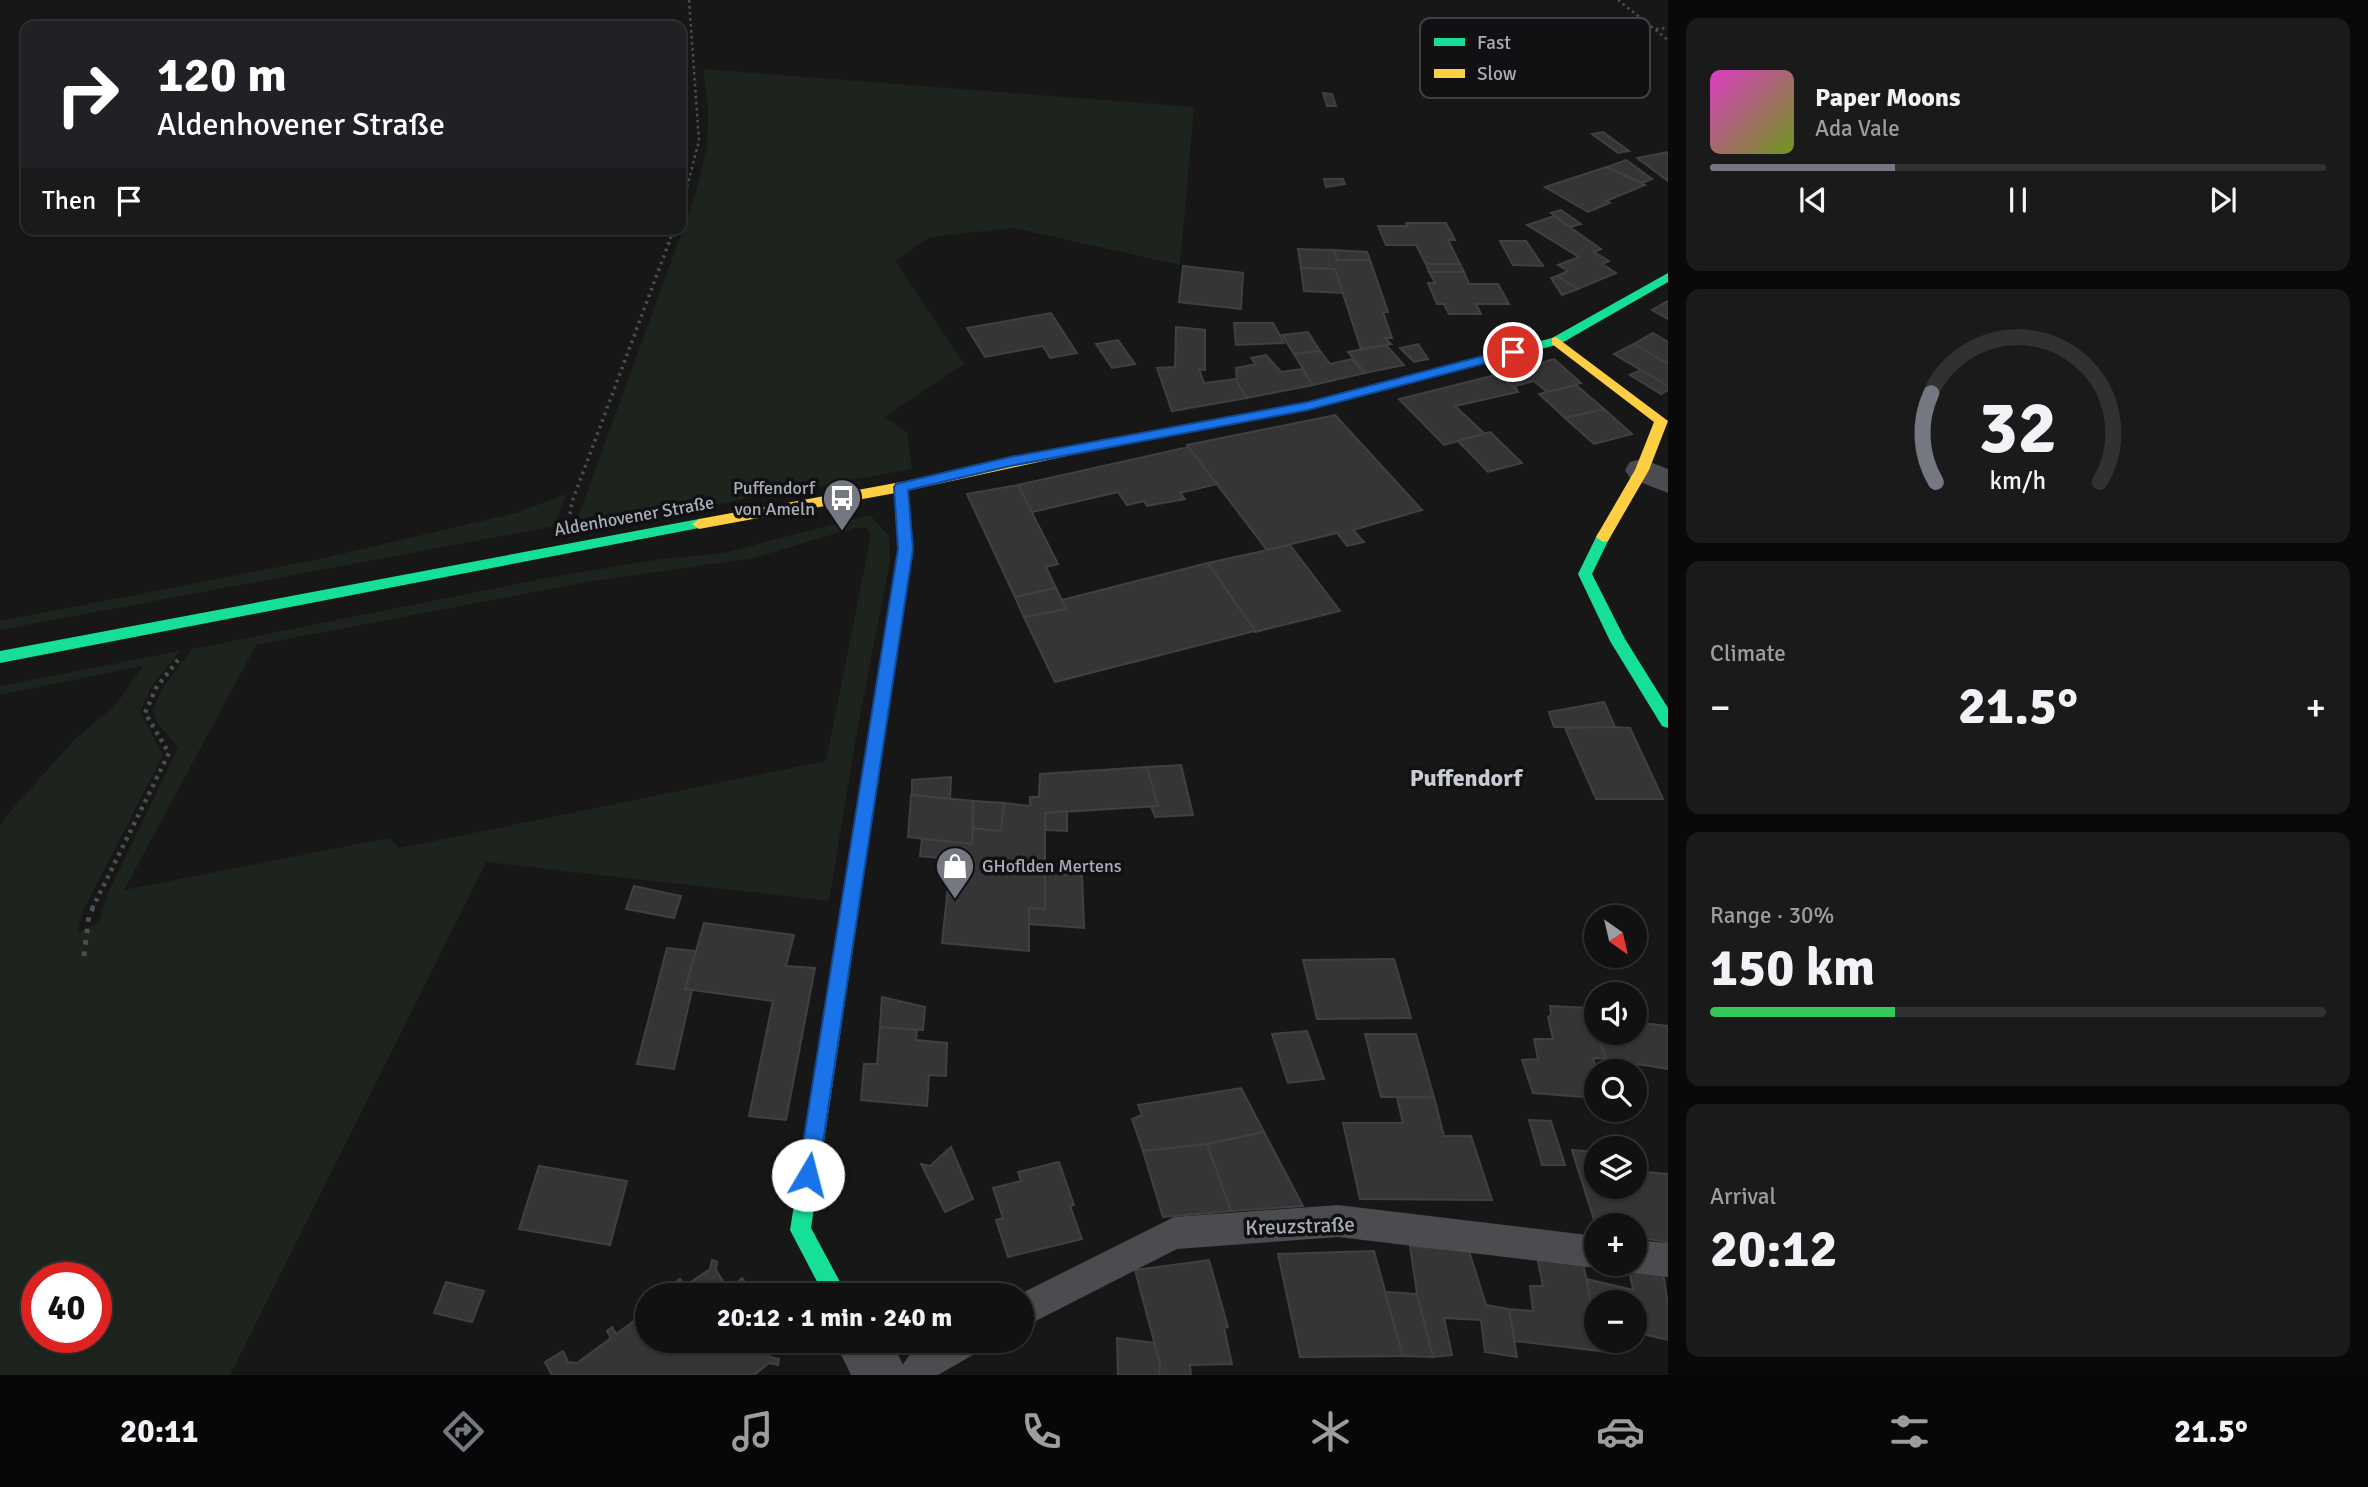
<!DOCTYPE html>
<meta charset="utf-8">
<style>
body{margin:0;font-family:Signika,sans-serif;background:#1a1a1a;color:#f1f3f6;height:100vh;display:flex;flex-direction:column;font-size:26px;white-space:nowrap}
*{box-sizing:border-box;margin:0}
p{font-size:23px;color:#9c9d9f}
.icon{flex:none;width:38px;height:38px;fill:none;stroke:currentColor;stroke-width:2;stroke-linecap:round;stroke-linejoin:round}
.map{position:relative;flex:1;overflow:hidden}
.drawer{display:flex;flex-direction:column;gap:18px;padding:18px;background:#090909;width:700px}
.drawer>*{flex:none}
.hud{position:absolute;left:21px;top:21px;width:665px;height:214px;border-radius:14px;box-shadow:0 2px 5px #0004,0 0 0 2px #303131;background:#202124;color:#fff;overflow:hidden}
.needle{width:46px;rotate:146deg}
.fabs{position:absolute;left:1584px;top:905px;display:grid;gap:14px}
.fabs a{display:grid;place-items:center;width:63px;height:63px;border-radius:50%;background:#111;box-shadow:0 2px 5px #0004,0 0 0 2px #303131;font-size:35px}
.speed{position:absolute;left:21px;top:1262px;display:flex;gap:14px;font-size:35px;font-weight:700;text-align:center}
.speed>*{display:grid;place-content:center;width:91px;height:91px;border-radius:50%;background:#111;box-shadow:0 2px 5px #0004,0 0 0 2px #303131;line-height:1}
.speed .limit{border:10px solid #d22;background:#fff;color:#111}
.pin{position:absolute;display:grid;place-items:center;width:60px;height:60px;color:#fff;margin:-30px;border:4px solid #fff;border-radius:50%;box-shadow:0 2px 7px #0007}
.me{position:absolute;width:77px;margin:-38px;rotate:8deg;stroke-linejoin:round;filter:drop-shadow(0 0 5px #0008)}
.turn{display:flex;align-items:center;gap:24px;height:147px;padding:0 21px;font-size:32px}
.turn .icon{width:91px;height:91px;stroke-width:2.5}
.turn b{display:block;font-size:49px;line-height:60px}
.then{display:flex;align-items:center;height:66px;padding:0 21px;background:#0003;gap:14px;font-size:26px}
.big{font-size:52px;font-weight:700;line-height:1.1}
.drawer .card{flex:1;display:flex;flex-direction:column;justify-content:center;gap:10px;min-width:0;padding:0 24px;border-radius:14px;background:#1a1a1a}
.drawer .dial{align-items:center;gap:0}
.dial svg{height:182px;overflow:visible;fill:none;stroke:#303131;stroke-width:7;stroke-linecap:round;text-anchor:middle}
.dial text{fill:#f1f3f6;stroke:none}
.song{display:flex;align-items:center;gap:21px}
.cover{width:84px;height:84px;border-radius:10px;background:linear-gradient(135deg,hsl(310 70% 55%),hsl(80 70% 35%))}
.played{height:7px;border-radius:4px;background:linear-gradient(90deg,#757880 30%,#303131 30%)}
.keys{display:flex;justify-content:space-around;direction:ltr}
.heat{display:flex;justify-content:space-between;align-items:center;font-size:38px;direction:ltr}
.charge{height:10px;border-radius:5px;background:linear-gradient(90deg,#34c759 30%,#303131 0)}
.trip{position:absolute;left:635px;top:1283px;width:399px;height:70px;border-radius:35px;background:#111;box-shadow:0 2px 5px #0004,0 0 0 2px #303131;font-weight:700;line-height:70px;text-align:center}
.menu{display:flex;height:112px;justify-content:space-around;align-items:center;background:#070707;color:#9c9d9f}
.menu .icon{width:49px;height:49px}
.menu .current{color:#757880}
.menu b{font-size:32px;color:#f1f3f6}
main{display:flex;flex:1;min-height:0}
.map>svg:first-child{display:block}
</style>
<main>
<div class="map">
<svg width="1668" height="1375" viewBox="0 0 1668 1375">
<rect width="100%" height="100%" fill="#171717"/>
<g fill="#1d241e" fill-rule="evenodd">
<path d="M703 69 1194 107 1180 265 1014 228 930 237 895 261 964 364 884 417 907 432 912 469 595 526H582L577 520 695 196 707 147 708 108Z"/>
<path d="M566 494 555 526 0 630V621L320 559 519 512Z"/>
<path d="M870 515 889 536 890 561 858 725 829 901 486 862 230 1375H0V827L6 816 77 737 115 706 143 666 0 695V686L180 651 151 687 140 712 163 755 81 915 78 933 99 922 108 893 178 748 156 721 153 710 162 689 192 649 541 579 661 559 724 553ZM854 528H866L871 535 826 761 399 848 389 838 124 890 256 645 587 582 754 558ZM37 1278H96V1337H37Z"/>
</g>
<g fill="#353536" stroke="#3f4043" stroke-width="2">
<path d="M1323 93 1332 94 1336 106H1327Z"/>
<path d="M1603 132 1629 151 1618 153 1592 134Z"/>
<path d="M1668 152V181L1637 158Z"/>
<path d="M1626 160 1652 179 1642 183 1607 167Z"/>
<path d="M1606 167 1645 185 1606 201 1610 203 1588 212 1545 187Z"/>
<path d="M1324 179H1343L1345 184 1326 187Z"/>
<path d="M1561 210 1581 224 1570 227 1551 213Z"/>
<path d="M1554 216 1601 249 1594 252 1609 261 1602 264 1616 273 1578 289 1557 276 1568 271 1558 265 1579 257 1527 225Z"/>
<path d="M1406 223H1446L1455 240H1448L1460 264H1426L1416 245H1386L1378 226H1407Z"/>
<path d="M1500 241H1526L1543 266 1513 265Z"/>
<path d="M1298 249 1334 250 1337 260H1370L1388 312H1383L1392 338H1385L1391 344 1361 349 1335 269 1301 268Z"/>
<path d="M1334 250 1367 252 1370 260H1337Z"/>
<path d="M1426 264H1460L1464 272H1429Z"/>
<path d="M1183 266 1243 273 1241 309 1179 302Z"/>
<path d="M1301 268 1335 269 1343 293 1304 291Z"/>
<path d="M1429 272H1464L1469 284H1498L1509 304H1476L1481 314H1449L1444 304H1437L1428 283H1435Z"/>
<path d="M1557 276 1578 289 1562 295 1551 278Z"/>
<path d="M1668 301V319L1652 310Z"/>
<path d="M1051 313 1077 353 1050 358 1043 346 985 357 967 328Z"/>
<path d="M1234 323H1273L1284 343 1236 345Z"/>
<path d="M1176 327 1205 330V370L1199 369 1204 383 1236 379 1247 398 1172 411 1157 368 1175 367Z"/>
<path d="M1308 332 1320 351 1294 354 1282 335Z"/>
<path d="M1653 333 1668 342V364L1634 344Z"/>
<path d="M1118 340 1135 364 1112 368 1096 344Z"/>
<path d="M1418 344 1428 359 1414 362 1400 348Z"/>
<path d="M1634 344 1668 364V386L1614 354Z"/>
<path d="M1386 345 1404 365 1365 373 1348 352Z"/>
<path d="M1320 351 1330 364 1352 359 1365 373 1313 385 1294 354Z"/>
<path d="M1266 355 1281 372 1302 369 1313 385 1247 398 1237 382 1236 368 1256 364 1251 358Z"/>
<path d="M1554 359 1581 383 1547 392 1534 381 1515 386 1518 392 1499 374Z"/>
<path d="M1641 370 1668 386V390L1661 394 1630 375Z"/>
<path d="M1499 374 1518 392 1455 406 1485 434 1444 445 1399 399Z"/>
<path d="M1576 385 1604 409 1565 418 1539 394Z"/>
<path d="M1604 409 1632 434 1594 444 1565 418Z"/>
<path d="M1335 415 1422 510 1353 530 1364 542 1347 546 1337 533 1267 550 1187 445Z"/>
<path d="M1490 432 1522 463 1488 472 1458 441Z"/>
<path d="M1188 447 1217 484 1180 493 1185 499 1147 506 1144 501 1127 505 1118 492 1032 512 1018 485Z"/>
<path d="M1018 485 1058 564 1046 567 1056 588 1015 597 967 494Z"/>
<path d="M1290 545 1340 611 1255 632 1208 563Z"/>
<path d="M1208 563 1255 631 1055 682 1024 617 1066 609 1062 600Z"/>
<path d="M1056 588 1066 609 1024 617 1015 597Z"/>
<path d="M1604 702 1615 727H1554L1549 712Z"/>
<path d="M1615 727 1630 728 1663 799H1596L1565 728Z"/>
<path d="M1181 765 1193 815 1155 817 1151 806H1158L1147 767Z"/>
<path d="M1147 767 1158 806 1045 813V909L1029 908V951L942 943 951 859 920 856 922 839 972 844 973 828 1001 831 1004 803 1030 806V797H1039L1040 774Z"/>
<path d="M951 777 950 799 912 795V780Z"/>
<path d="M911 795 973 801 972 844 908 837Z"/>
<path d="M973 801 1004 803 1001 831 973 828Z"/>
<path d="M1067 811V831L1046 830 1045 813Z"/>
<path d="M1045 874 1082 875 1084 928 1029 924V908L1045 909Z"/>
<path d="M634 886 681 896 674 918 626 909Z"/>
<path d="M704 923 794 935 786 966 815 968 786 1120 749 1116 773 1001 685 989Z"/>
<path d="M667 948 696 951 685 989 692 990 674 1069 637 1064Z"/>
<path d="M1394 959 1411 1018 1317 1019 1303 960Z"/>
<path d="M882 997 925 1007 923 1030 880 1027Z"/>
<path d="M1550 1006 1589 1008 1606 1059 1593 1058 1597 1071 1596 1098 1533 1093 1522 1060 1538 1059 1534 1039H1553L1548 1017 1551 1015Z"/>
<path d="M1634 1022 1668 1026V1069L1606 1059 1597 1032H1634Z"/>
<path d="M880 1027 917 1030 916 1040 947 1043 946 1076 929 1075 927 1106 861 1100 864 1064H877Z"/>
<path d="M1307 1031 1324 1079 1288 1083 1272 1034Z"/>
<path d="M1365 1034H1416L1434 1097H1381Z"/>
<path d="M1241 1088 1264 1132 1207 1144 1143 1151 1132 1119 1142 1115 1138 1105Z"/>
<path d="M1434 1097 1444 1136H1471L1492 1200 1360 1199 1343 1123H1403L1397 1098Z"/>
<path d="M1529 1120 1551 1121 1565 1165H1542Z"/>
<path d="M1264 1132 1303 1206 1231 1211 1207 1144Z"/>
<path d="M1207 1144 1231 1211 1163 1217 1143 1151Z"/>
<path d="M951 1147 973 1199 945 1212 921 1164 930 1166Z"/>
<path d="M1572 1150 1596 1152V1186H1634V1154H1642L1647 1172 1668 1174V1242L1634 1237V1225L1596 1226Z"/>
<path d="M1059 1162 1074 1205 1070 1206 1082 1239 1008 1257 996 1220 1003 1218 993 1188 1021 1181 1018 1172Z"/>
<path d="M539 1166 627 1181 610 1245 519 1229Z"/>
<path d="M1410 1246 1469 1251 1486 1305 1509 1309 1517 1357 1485 1352 1481 1320 1444 1318 1452 1355 1433 1357 1417 1294Z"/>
<path d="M1374 1251 1403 1356 1300 1357 1278 1254Z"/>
<path d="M1537 1257 1583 1262 1600 1351 1515 1341 1509 1309 1533 1311 1530 1286H1543Z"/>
<path d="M712 1260 717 1262 716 1270 726 1286 731 1282 733 1286 742 1278 753 1295H671L680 1289 676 1282 680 1279 685 1286 710 1269Z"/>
<path d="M1209 1260 1228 1327 1224 1328 1232 1364 1190 1365 1191 1375H1159L1160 1364 1135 1270Z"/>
<path d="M1629 1269 1663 1273 1668 1305V1340L1634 1332V1302H1596L1594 1322 1587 1279 1633 1290Z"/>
<path d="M446 1282 484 1291 472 1322 434 1313Z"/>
<path d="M1385 1292 1417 1294 1433 1357 1403 1356Z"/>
<path d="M647 1303 648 1340H760L770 1357 779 1359 778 1365 769 1363 754 1375H552L545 1362 563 1351 568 1362 577 1363 611 1338 607 1331 612 1327 616 1334 645 1313 641 1306Z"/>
<path d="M1117 1338 1154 1343 1160 1364 1159 1375H1118Z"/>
</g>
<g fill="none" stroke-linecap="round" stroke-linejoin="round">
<g stroke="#4d4e52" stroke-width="2.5" stroke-dasharray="2.5 3.5" stroke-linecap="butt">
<path d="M1618 0 1668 40"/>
<path d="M1656 29 1668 28"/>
<path d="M681 210 699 141 689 0"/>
<path d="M670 239 674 229"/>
</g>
<path stroke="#4d4e52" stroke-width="3.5" stroke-dasharray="2.5 4.5" stroke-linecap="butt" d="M570 514 572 502 671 237"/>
<path stroke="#4d4e52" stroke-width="4.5" stroke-dasharray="3.5 5" stroke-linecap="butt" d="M92 909 169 753 145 713 156 688 178 660"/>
<path stroke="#4d4e52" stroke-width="5" stroke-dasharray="4.5 7" stroke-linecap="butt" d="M84 956 89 915 93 908"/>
<g fill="#4b4c50" fill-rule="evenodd">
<path d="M1338 1205 1596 1236V1264H1608L1596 1268 1338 1237 1177 1249 1022 1328V1295H1018L1174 1217Z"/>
<path d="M1634 1240 1668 1243V1277L1634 1273 1622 1268 1621 1264H1634Z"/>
<path d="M929 1340H983L978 1352 938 1375H898C904 1359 914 1348 929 1340Z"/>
</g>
<g fill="#4b4c50" fill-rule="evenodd">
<path d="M1642 459 1668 469V493L1630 478 1625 470 1630 462Z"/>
<path d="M834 1340H891L908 1375H851Z"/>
</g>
<g fill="#16e098" fill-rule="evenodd">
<path d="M1668 273V282L1560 344 1308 410 1075 454 1068 450 1075 446 1308 402 1552 338Z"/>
<path d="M901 482 908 487 913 549 811 1228 847 1295H824L790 1230 899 549 894 487Z"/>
<path d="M699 519 706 524 704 527 0 663V651Z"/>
<path d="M1603 532 1610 537 1592 574 1625 639 1668 708V728L1662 726 1610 641 1578 574 1598 533Z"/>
</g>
<g fill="#ffcf43" fill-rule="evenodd">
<path d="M1556 337 1668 421 1649 470 1608 541 1603 542 1596 537 1635 470 1654 422 1552 344V338Z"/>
<path d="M1075 446 1080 447 1082 450 1080 453 901 492 699 529 692 524 699 519 901 482Z"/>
</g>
</g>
<path fill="#1a73e8" stroke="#114b97" stroke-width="2" d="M1513 348 1517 350V355L1308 410 1010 466 908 490 913 549 818 1175 815 1182 808 1185 801 1182 798 1175 898 549 894 487 896 484 1010 457 1308 402Z"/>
<defs>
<g id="bus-pin" transform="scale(2.0125)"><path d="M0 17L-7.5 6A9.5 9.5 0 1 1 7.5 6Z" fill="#757880" stroke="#111113"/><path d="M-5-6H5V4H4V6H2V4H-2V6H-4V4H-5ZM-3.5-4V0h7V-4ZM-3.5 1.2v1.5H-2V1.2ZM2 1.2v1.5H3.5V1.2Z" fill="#fff"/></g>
<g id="shop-pin" transform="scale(2.0125)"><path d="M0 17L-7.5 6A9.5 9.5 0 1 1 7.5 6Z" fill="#757880" stroke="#111113"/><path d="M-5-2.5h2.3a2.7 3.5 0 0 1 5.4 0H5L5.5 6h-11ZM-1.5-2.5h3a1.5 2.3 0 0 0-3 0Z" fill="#fff"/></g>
</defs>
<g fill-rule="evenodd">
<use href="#bus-pin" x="842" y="498"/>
<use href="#shop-pin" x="955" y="866"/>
</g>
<g text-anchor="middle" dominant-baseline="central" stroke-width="7" stroke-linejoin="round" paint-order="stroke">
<g font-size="18" fill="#a8adb8" stroke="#111113" text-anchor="end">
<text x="815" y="488">Puffendorf<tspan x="815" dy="21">von Ameln</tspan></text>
<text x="982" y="866" text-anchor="start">GHoflden Mertens</text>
</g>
<g font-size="18" fill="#a8adb8" stroke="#111113">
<text transform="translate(634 516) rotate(-10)">Aldenhovener Straße</text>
</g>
<g font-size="21" fill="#a8adb8" stroke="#111113">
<text transform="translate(1300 1226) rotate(-2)">Kreuzstraße</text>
</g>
<g font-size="24" font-weight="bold" fill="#c9ccd4" stroke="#111113">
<text x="1466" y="778">Puffendorf</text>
</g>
</g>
<rect x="1420" y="18" width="230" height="80" rx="10" fill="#111113" stroke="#3e4045" stroke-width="2"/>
<rect x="1434" y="38" width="31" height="8" fill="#16e098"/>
<rect x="1434" y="69" width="31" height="9" fill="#ffcf43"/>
<g font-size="19" fill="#a8adb8">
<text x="1477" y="49">Fast</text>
<text x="1477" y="80">Slow</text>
</g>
</svg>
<div class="fabs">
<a><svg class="needle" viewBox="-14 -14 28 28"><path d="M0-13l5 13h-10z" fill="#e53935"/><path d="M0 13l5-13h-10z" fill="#9c9d9f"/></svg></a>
<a><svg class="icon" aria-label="sound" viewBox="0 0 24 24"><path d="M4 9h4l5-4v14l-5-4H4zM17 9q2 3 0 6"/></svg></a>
<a><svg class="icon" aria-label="search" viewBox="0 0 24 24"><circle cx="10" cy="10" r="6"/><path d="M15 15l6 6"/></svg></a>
<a><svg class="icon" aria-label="layers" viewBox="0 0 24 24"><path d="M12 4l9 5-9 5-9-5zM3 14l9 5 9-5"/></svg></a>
<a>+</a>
<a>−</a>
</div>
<div class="speed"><div class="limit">40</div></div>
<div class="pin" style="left:1513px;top:352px;background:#d93025"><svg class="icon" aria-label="arrive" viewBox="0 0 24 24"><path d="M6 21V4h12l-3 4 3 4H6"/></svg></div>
<svg class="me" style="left:808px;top:1175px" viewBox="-20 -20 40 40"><circle r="19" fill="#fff"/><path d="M0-13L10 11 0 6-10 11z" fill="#1a73e8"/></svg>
<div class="trip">20:12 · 1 min · 240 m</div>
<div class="hud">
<div class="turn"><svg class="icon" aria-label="right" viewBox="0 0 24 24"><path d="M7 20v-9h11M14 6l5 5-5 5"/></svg><div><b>120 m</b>Aldenhovener Straße</div></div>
<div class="then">Then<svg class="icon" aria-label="arrive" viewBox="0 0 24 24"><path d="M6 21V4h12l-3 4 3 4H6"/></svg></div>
</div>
</div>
<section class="drawer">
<div class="card">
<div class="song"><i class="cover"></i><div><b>Paper Moons</b><p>Ada Vale</p></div></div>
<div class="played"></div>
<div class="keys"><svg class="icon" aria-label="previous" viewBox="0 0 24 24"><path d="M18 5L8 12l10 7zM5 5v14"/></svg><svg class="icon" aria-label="pause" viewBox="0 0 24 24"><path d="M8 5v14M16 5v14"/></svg><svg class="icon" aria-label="next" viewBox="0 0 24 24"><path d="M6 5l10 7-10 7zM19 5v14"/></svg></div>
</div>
<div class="card dial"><svg viewBox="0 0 100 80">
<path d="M14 69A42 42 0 1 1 86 69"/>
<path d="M14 69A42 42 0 0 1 12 30" stroke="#757880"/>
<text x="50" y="56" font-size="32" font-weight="700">32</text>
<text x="50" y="72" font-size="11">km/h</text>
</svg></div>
<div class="card"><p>Climate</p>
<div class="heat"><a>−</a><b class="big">21.5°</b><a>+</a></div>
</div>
<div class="card"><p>Range · 30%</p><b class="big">150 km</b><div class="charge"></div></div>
<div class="card"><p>Arrival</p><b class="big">20:12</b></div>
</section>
</main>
<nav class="menu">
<b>20:11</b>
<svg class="icon current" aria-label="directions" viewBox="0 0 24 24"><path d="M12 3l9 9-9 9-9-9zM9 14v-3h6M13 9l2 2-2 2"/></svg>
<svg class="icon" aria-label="music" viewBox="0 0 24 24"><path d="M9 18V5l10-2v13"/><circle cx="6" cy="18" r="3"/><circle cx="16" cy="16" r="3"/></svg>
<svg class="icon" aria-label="phone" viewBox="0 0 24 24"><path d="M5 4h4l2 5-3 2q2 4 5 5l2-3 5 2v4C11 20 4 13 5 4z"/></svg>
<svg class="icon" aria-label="climate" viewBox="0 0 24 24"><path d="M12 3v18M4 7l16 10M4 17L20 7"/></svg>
<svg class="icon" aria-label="car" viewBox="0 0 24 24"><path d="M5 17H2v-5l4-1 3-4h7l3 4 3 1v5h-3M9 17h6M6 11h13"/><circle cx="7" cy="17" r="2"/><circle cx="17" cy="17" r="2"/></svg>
<svg class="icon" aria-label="filters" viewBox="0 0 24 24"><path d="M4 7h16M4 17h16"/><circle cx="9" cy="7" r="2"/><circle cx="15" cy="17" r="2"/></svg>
<b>21.5°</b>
</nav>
